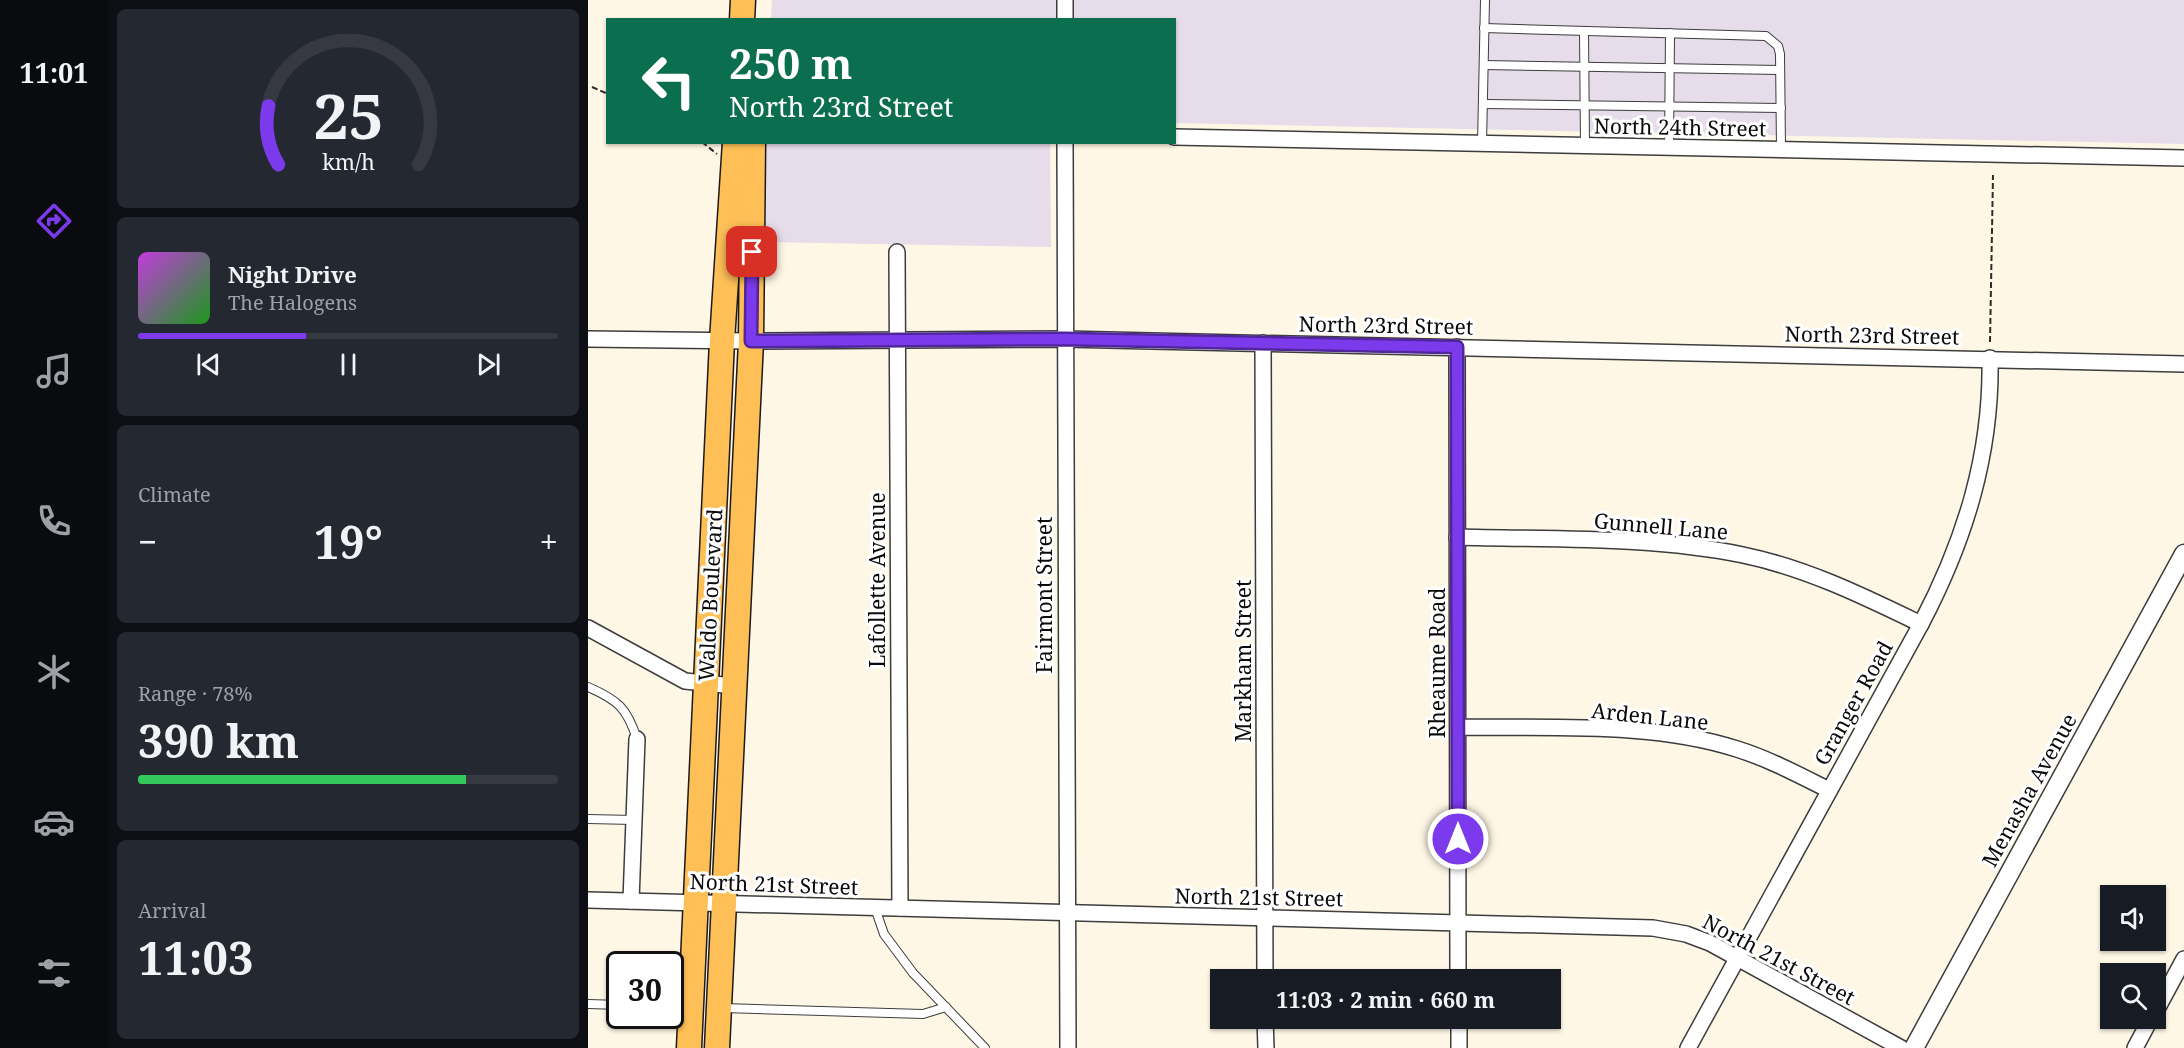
<!DOCTYPE html>
<meta charset="utf-8">
<style>
body{margin:0;font-family:"Noto Serif",serif;background:#242831;color:#f1f3f6;height:100vh;display:flex;flex-direction:column;font-size:22px;white-space:nowrap}
*{box-sizing:border-box;margin:0}
p{font-size:20px;color:#9ea1a6}
.icon{flex:none;width:33px;height:33px;fill:none;stroke:currentColor;stroke-width:2;stroke-linecap:round;stroke-linejoin:round}
.map{position:relative;flex:1;overflow:hidden}
.panel{display:flex;flex-direction:column;gap:9px;padding:9px;background:#0d0f14;width:480px}
.panel>*{flex:none}
.banner{position:absolute;left:18px;top:18px;width:570px;height:126px;border-radius:0px;box-shadow:0 2px 4px #0004;background:#0b6e4f;color:#fff;overflow:hidden}
.fabs{position:absolute;left:1512px;top:885px;display:grid;gap:12px}
.fabs a{display:grid;place-items:center;width:66px;height:66px;border-radius:0px;background:#171b24;box-shadow:0 2px 4px #0004;font-size:30px}
.speed{position:absolute;left:18px;top:951px;display:flex;gap:12px;font-size:30px;font-weight:700;text-align:center}
.speed>*{display:grid;place-content:center;width:78px;height:78px;border-radius:50%;background:#171b24;box-shadow:0 2px 4px #0004;line-height:1}
.speed .limit{border:3px solid #111;border-radius:9px;background:#fff;color:#111}
.pin{position:absolute;display:grid;place-items:center;width:51px;height:51px;color:#fff;margin:-26px;border-radius:12px;box-shadow:0 3px 9px #0006}
.me{position:absolute;width:66px;margin:-33px;rotate:0deg;stroke-linejoin:round;filter:drop-shadow(0 0 4px #0008)}
.turn{display:flex;align-items:center;gap:21px;height:126px;padding:0 24px;font-size:27px}
.turn .icon{width:78px;height:78px;stroke-width:2.5}
.turn b{display:block;font-size:42px;line-height:51px}
.big{font-size:45px;font-weight:700;line-height:1.1}
.panel .widget{flex:1;display:flex;flex-direction:column;justify-content:center;gap:9px;min-width:0;padding:0 21px;border-radius:9px;background:#242831}
.panel .dial{align-items:center;gap:0}
.dial svg{height:156px;overflow:visible;fill:none;stroke:#363941;stroke-width:7;stroke-linecap:round;text-anchor:middle}
.dial text{fill:#f1f3f6;stroke:none}
.song{display:flex;align-items:center;gap:18px}
.cover{width:72px;height:72px;border-radius:9px;background:linear-gradient(135deg,hsl(290 70% 55%),hsl(120 70% 35%))}
.played{height:6px;border-radius:3px;background:linear-gradient(90deg,#7c3aed 40%,#363941 40%)}
.keys{display:flex;justify-content:space-around;direction:ltr}
.heat{display:flex;justify-content:space-between;align-items:center;font-size:33px;direction:ltr}
.charge{height:9px;border-radius:4px;background:linear-gradient(90deg,#34c759 78%,#363941 0)}
.trip{position:absolute;left:622px;top:969px;width:351px;height:60px;border-radius:0px;background:#171b24;box-shadow:0 2px 4px #0004;font-weight:700;line-height:60px;text-align:center}
main{display:flex;flex:1;min-height:0}
.dock{display:flex;flex-direction:column;width:108px;justify-content:space-around;align-items:center;background:#090b0e;color:#9ea1a6}
.dock .icon{width:42px;height:42px}
.dock .active{color:#7c3aed}
.dock b{font-size:27px;color:#f1f3f6}
.map>svg:first-child{display:block}
</style>
<main>
<nav class="dock">
<b>11:01</b>
<svg class="icon active" aria-label="directions" viewBox="0 0 24 24"><path d="M12 3l9 9-9 9-9-9zM9 14v-3h6M13 9l2 2-2 2"/></svg>
<svg class="icon" aria-label="music" viewBox="0 0 24 24"><path d="M9 18V5l10-2v13"/><circle cx="6" cy="18" r="3"/><circle cx="16" cy="16" r="3"/></svg>
<svg class="icon" aria-label="phone" viewBox="0 0 24 24"><path d="M5 4h4l2 5-3 2q2 4 5 5l2-3 5 2v4C11 20 4 13 5 4z"/></svg>
<svg class="icon" aria-label="climate" viewBox="0 0 24 24"><path d="M12 3v18M4 7l16 10M4 17L20 7"/></svg>
<svg class="icon" aria-label="car" viewBox="0 0 24 24"><path d="M5 17H2v-5l4-1 3-4h7l3 4 3 1v5h-3M9 17h6M6 11h13"/><circle cx="7" cy="17" r="2"/><circle cx="17" cy="17" r="2"/></svg>
<svg class="icon" aria-label="filters" viewBox="0 0 24 24"><path d="M4 7h16M4 17h16"/><circle cx="9" cy="7" r="2"/><circle cx="15" cy="17" r="2"/></svg>
</nav>
<section class="panel">
<div class="widget dial"><svg viewBox="0 0 100 80">
<path d="M14 69A42 42 0 1 1 86 69"/>
<path d="M14 69A42 42 0 0 1 9 39" stroke="#7c3aed"/>
<text x="50" y="56" font-size="32" font-weight="700">25</text>
<text x="50" y="72" font-size="11">km/h</text>
</svg></div>
<div class="widget">
<div class="song"><i class="cover"></i><div><b>Night Drive</b><p>The Halogens</p></div></div>
<div class="played"></div>
<div class="keys"><svg class="icon" aria-label="previous" viewBox="0 0 24 24"><path d="M18 5L8 12l10 7zM5 5v14"/></svg><svg class="icon" aria-label="pause" viewBox="0 0 24 24"><path d="M8 5v14M16 5v14"/></svg><svg class="icon" aria-label="next" viewBox="0 0 24 24"><path d="M6 5l10 7-10 7zM19 5v14"/></svg></div>
</div>
<div class="widget"><p>Climate</p>
<div class="heat"><a>−</a><b class="big">19°</b><a>+</a></div>
</div>
<div class="widget"><p>Range · 78%</p><b class="big">390 km</b><div class="charge"></div></div>
<div class="widget"><p>Arrival</p><b class="big">11:03</b></div>
</section>
<div class="map">
<svg width="1596" height="1048" viewBox="0 0 1596 1048">
<rect width="100%" height="100%" fill="#fff7e6"/>
<g fill="#e6dcea">
<path d="M184 0H1596V144L587 123 586 20H183Z"/>
<path d="M178 143H462L463 247 176 242Z"/>
</g>
<g fill="none" stroke-linecap="round" stroke-linejoin="round">
<g stroke="#3d3d3d" stroke-width="10">
<g id="service">
<path d="M896 28 1178 36 1190 46 1192 54 1193 150"/>
<path d="M996 31 997 146"/>
<path d="M896 65 1192 70"/>
<path d="M896 104 1193 108"/>
<path d="M894 144 897 0"/>
<path d="M1081 147 1082 33"/>
<path d="M0 687C30 700 39 708 49 739"/>
<path d="M0 819 46 820"/>
<path d="M287 908 296 934 325 973 397 1048"/>
<path d="M0 1004 32 1005"/>
<path d="M82 1006H101"/>
<path d="M135 1008 335 1014 358 1007"/>
</g>
</g>
<g stroke="#3d3d3d" stroke-width="18">
<g id="minor">
<path d="M477 20V0"/>
<path d="M586 137 1596 158"/>
<path d="M477 142 480 1048"/>
<path d="M309 252 312 908"/>
<path d="M0 339 163 341 476 339 1596 364"/>
<path d="M675 343 677 980"/>
<path d="M869 347 870 980"/>
<path d="M869 537C964 540 1061 536 1155 555 1218 568 1275 596 1333 624"/>
<path d="M0 628 97 681 145 686"/>
<path d="M870 727C959 729 1063 721 1149 749 1181 759 1211 775 1241 790"/>
<path d="M0 900 1065 928 1098 934 1122 943 1313 1048"/>
<path d="M43 901 49 739"/>
<path d="M1568 1011 1596 959"/>
<path d="M677 1018 678 1048"/>
<path d="M871 1018V1048"/>
<path d="M1100 1048 1333 624C1377 540 1404 454 1402 358"/>
<path d="M1547 1048 1563 1018"/>
</g>
</g>
<g stroke="#3d3d3d" stroke-width="21">
<path id="tertiary" d="M1326 1048 1596 554"/>
</g>
<g stroke="#1b1b1b" stroke-width="27">
<g id="primary">
<path d="M154 20 155 0"/>
<path d="M101 1048 134 341 147 142"/>
<path d="M129 1048 163 341 165 142"/>
</g>
</g>
<g stroke="#2c2c2c" stroke-width="2" stroke-dasharray="6 3" stroke-linecap="butt">
<path d="M4 87 20 94"/>
<path d="M114 142 129 154"/>
<path d="M1402 342 1405 175"/>
</g>
<use href="#service" stroke="#fff" stroke-width="8"/>
<use href="#minor" stroke="#fff" stroke-width="15"/>
<use href="#tertiary" stroke="#fff" stroke-width="18"/>
<use href="#primary" stroke="#febf57" stroke-width="24"/>
</g>
<g fill="none" stroke-linecap="round" stroke-linejoin="round">
<g stroke="#51269a" stroke-width="15">
<path id="route" d="M164 252 163 341 476 339 869 347 870 839"/>
</g>
<use href="#route" stroke="#7c3aed" stroke-width="10"/>
</g>
<g text-anchor="middle" dominant-baseline="central" stroke-width="6" stroke-linejoin="round" paint-order="stroke">
<g font-size="21" fill="#0a0a0a" stroke="#fff">
<text transform="translate(1092 127) rotate(1)">North 24th Street</text>
<text transform="translate(798 325) rotate(1)">North 23rd Street</text>
<text transform="translate(1284 335) rotate(1)">North 23rd Street</text>
<text transform="translate(1073 526) rotate(5)">Gunnell Lane</text>
<text transform="translate(289 580) rotate(-90)">Lafollette Avenue</text>
<text transform="translate(122 595) rotate(-87)">Waldo Boulevard</text>
<text transform="translate(456 595) rotate(-90)">Fairmont Street</text>
<text transform="translate(655 661) rotate(-90)">Markham Street</text>
<text transform="translate(849 663) rotate(-90)">Rheaume Road</text>
<text transform="translate(1265 703) rotate(-61)">Granger Road</text>
<text transform="translate(1062 716) rotate(6)">Arden Lane</text>
<text transform="translate(1441 790) rotate(-61)">Menasha Avenue</text>
<text transform="translate(186 884) rotate(2)">North 21st Street</text>
<text transform="translate(671 897) rotate(1)">North 21st Street</text>
<text transform="translate(1191 959) rotate(28)">North 21st Street</text>
</g>
</g>
</svg>
<div class="fabs">
<a><svg class="icon" aria-label="sound" viewBox="0 0 24 24"><path d="M4 9h4l5-4v14l-5-4H4zM17 9q2 3 0 6"/></svg></a>
<a><svg class="icon" aria-label="search" viewBox="0 0 24 24"><circle cx="10" cy="10" r="6"/><path d="M15 15l6 6"/></svg></a>
</div>
<div class="speed"><div class="limit">30</div></div>
<div class="pin" style="left:164px;top:252px;background:#d93025"><svg class="icon" aria-label="arrive" viewBox="0 0 24 24"><path d="M6 21V4h12l-3 4 3 4H6"/></svg></div>
<svg class="me" style="left:870px;top:839px" viewBox="-20 -20 40 40"><circle r="17" fill="#7c3aed" stroke="#fff" stroke-width="3"/><path d="M0-11L8 9 0 5-8 9z" fill="#fff"/></svg>
<div class="trip">11:03 · 2 min · 660 m</div>
<div class="banner">
<div class="turn"><svg class="icon" aria-label="left" viewBox="0 0 24 24"><path d="M17 20v-9H6M10 6l-5 5 5 5"/></svg><div><b>250 m</b>North 23rd Street</div></div>
</div>
</div>
</main>
